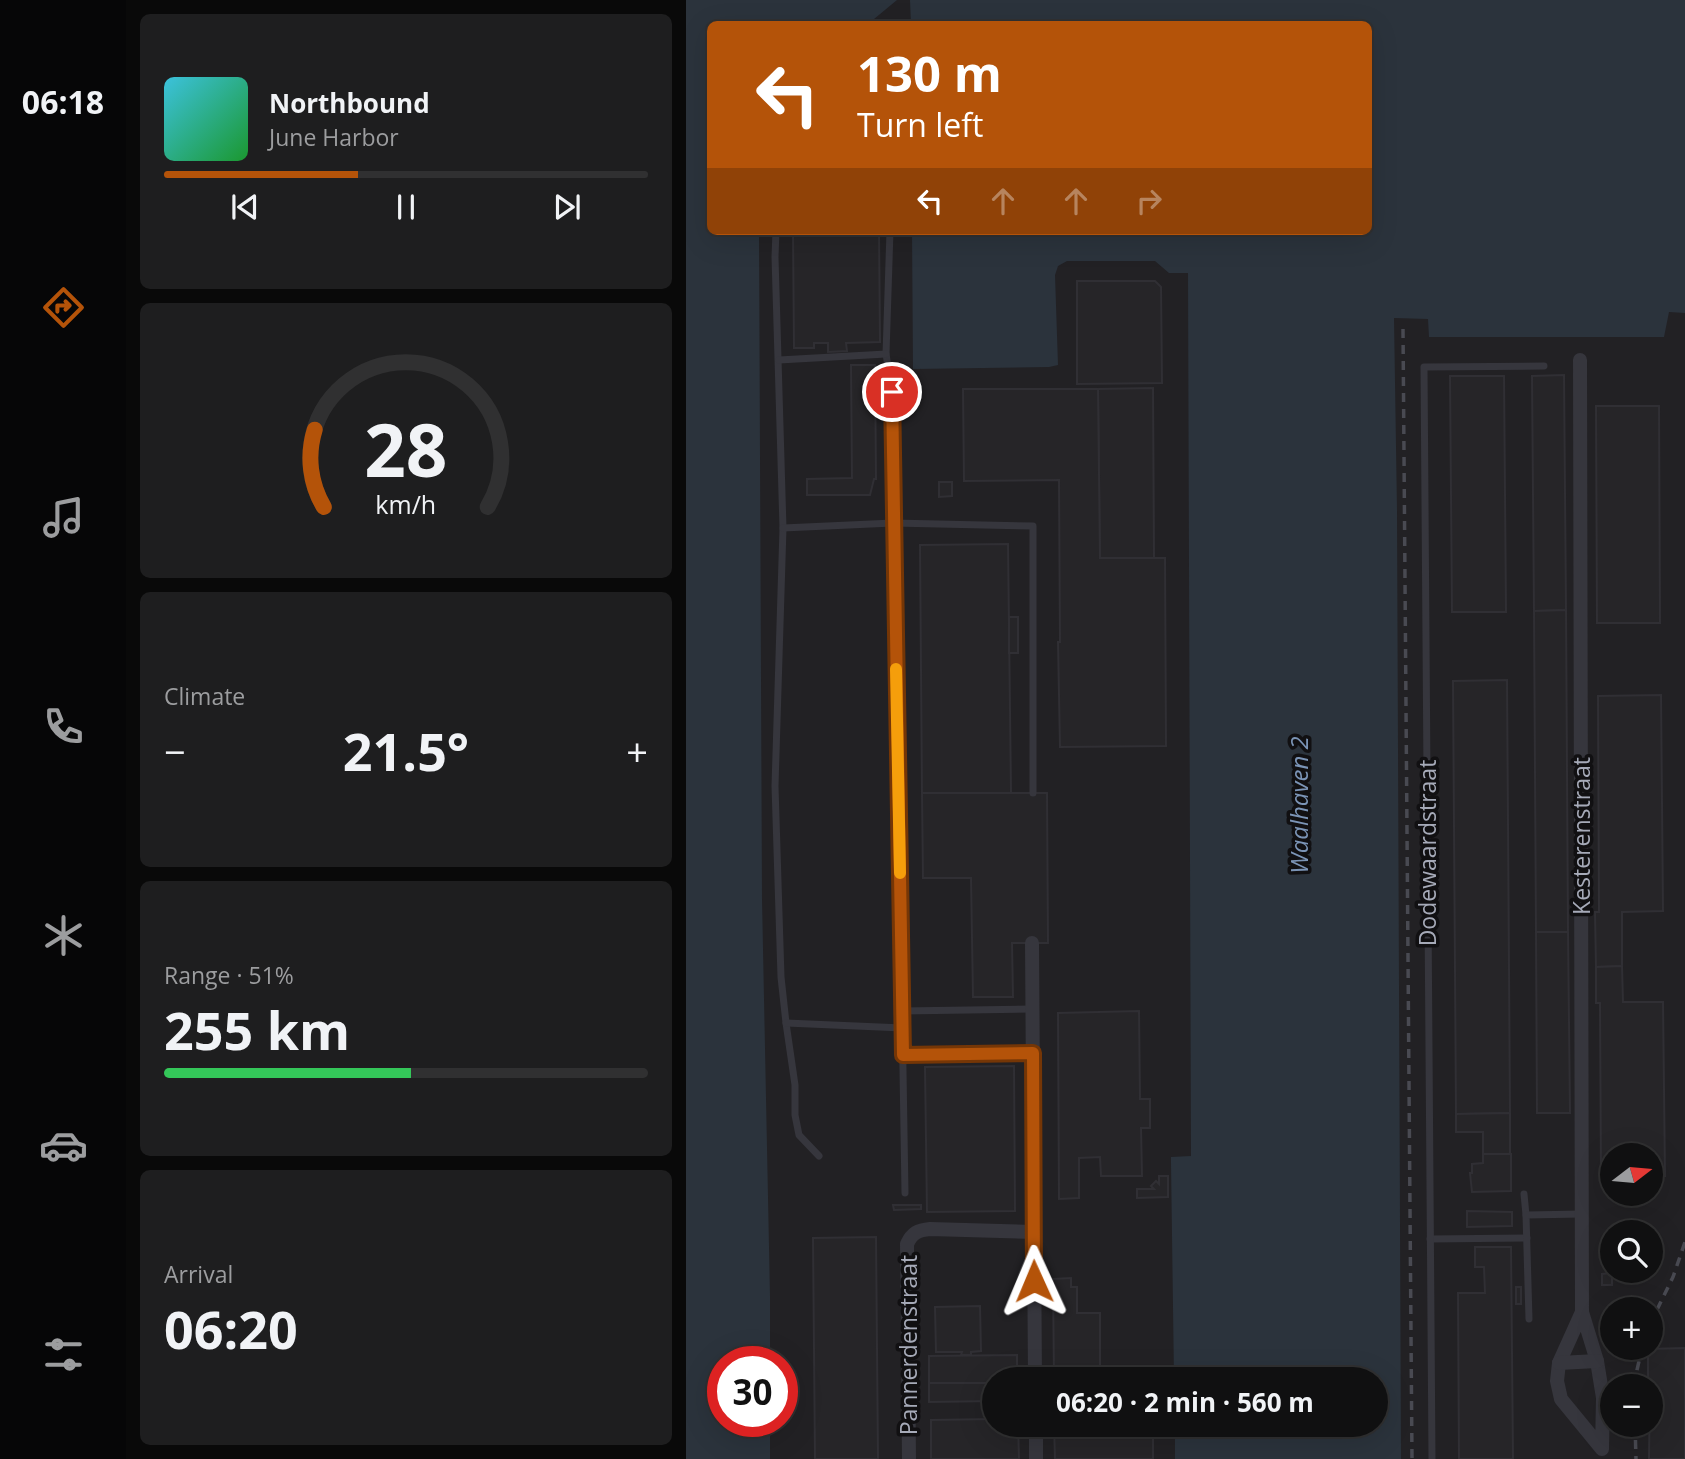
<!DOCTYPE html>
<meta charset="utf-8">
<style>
body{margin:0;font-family:"Open Sans",sans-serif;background:#1e1e1f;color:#f1f3f6;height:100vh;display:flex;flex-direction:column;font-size:26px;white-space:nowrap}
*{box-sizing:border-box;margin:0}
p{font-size:23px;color:#9c9d9f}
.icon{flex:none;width:38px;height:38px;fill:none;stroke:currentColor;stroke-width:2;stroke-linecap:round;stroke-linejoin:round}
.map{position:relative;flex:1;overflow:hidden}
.side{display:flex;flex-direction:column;gap:14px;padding:14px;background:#090909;width:560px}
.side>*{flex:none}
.hud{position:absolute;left:21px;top:21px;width:665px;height:214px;border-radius:10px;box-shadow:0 7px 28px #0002,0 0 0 2px #303031;background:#b45309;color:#fff;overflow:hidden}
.needle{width:46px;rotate:74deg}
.controls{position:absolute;left:914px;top:1143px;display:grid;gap:14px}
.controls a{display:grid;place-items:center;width:63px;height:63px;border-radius:50%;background:#101011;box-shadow:0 7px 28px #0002,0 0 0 2px #303031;font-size:35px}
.speed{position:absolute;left:21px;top:1346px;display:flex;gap:14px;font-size:35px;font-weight:700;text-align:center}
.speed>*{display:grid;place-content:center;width:91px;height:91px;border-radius:50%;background:#101011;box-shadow:0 7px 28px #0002,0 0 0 2px #303031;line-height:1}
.speed .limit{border:10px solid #d22;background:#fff;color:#111}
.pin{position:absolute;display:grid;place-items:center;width:60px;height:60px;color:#fff;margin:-30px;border:4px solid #fff;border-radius:50%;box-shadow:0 2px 7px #0007}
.me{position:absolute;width:77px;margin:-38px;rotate:359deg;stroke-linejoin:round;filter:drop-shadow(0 0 5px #0008)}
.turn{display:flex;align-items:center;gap:24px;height:147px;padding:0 35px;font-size:32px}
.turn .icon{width:91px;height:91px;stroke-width:2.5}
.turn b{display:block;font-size:49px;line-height:60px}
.lanes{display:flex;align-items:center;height:66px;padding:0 35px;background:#0003;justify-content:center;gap:35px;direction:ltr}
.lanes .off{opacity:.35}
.big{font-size:52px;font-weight:700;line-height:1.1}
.side .widget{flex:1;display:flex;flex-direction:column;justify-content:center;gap:10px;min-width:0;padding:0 24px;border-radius:10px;background:#1e1e1f}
.side .dial{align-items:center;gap:0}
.dial svg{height:182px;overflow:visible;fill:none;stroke:#303031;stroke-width:7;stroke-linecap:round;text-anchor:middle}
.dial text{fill:#f1f3f6;stroke:none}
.song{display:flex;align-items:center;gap:21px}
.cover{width:84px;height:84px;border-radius:10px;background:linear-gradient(135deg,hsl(190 70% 55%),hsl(130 70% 35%))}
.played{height:7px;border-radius:4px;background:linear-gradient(90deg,#b45309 40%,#303031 40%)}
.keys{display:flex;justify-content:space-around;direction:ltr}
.heat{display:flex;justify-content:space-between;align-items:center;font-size:38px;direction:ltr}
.charge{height:10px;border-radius:5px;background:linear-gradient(90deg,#34c759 51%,#303031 0)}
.trip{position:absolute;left:296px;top:1367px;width:406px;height:70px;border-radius:35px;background:#101011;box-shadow:0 7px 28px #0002,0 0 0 2px #303031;font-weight:700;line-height:70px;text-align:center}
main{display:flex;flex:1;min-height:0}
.tab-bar{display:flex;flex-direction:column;width:126px;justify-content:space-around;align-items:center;background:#060607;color:#9c9d9f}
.tab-bar .icon{width:49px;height:49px}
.tab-bar .selected{color:#b45309}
.tab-bar b{font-size:32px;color:#f1f3f6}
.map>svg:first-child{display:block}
</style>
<main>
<nav class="tab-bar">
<b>06:18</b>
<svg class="icon selected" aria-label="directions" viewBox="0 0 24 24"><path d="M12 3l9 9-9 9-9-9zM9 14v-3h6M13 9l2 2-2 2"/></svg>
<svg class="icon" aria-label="music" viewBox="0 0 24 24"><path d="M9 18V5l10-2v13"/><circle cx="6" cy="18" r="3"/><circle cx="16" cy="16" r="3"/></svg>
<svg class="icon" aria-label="phone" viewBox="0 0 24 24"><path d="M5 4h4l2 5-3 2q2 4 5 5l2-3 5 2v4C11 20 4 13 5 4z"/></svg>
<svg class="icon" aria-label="climate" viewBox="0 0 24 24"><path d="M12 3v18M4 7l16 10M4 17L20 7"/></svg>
<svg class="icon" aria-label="car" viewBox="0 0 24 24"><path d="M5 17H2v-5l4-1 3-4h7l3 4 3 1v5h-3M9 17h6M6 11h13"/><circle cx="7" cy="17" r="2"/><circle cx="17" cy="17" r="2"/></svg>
<svg class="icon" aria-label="filters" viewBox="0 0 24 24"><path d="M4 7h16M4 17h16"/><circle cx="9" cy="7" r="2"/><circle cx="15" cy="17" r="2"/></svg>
</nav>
<section class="side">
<div class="widget">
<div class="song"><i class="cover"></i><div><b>Northbound</b><p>June Harbor</p></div></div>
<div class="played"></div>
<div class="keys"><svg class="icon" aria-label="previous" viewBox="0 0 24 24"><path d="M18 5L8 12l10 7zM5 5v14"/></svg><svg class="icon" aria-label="pause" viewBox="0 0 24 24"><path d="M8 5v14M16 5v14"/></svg><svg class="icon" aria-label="next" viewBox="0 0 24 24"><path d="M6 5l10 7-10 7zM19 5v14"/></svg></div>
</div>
<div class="widget dial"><svg viewBox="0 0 100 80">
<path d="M14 69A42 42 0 1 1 86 69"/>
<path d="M14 69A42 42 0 0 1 10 35" stroke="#b45309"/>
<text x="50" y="56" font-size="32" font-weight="700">28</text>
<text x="50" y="72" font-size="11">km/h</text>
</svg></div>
<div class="widget"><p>Climate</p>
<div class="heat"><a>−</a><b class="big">21.5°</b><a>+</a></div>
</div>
<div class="widget"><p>Range · 51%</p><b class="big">255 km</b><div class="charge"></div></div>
<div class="widget"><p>Arrival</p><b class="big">06:20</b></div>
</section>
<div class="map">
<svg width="999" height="1459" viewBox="0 0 999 1459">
<rect width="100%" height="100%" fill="#151517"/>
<g fill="#222124" fill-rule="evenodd">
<path d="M197 0H235V24H168Z"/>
<path d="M55 231H236L353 253 510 248 512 1379H308V1424L512 1425V1459H68L67 1421H96V1362L67 1361Z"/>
<path d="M695 307 999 309V1459H698ZM926 1155H964V1194H926ZM926 1232H964V1270H926ZM926 1309H964V1348H926ZM926 1386H964V1424H926Z"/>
</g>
<g fill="#2b333c">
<path d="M0 0H211L182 24H24V231H73L76 899 84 1296V1361L37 1362V1421H84V1459H0Z"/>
<path d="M224 0H999V313L983 312 978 337H743L742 319 708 318 711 510 715 1459H489V1425L690 1424V1379H488L485 1163V1157L505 1156 502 273H483L469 261H381L372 266 369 275 372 365 363 367 227 369 226 231H682V24H225Z"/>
</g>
<g fill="#262528" stroke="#302f34" stroke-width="2">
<path d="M107 231H193L194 342 160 343 161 351 142 352V343H128V348H108Z"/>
<path d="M391 281H469L475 287 476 383 391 384Z"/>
<path d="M165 365H189L190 479H188L184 495H121V479L166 478Z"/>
<path d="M878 375 880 610 848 611 846 376Z"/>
<path d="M764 376H818L820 612H766Z"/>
<path d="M467 388 468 558H414L412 389Z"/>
<path d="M277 389H412L414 558H479L480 746 374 747 372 642H374L373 480 278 481Z"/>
<path d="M910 406H973L974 623H911Z"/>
<path d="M253 482H266V496L253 497Z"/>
<path d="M322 544 325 793H236L234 545Z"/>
<path d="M880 610 882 932H850L848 611Z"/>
<rect x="323" y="617" width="9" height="36"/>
<path d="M821 680 824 1113 770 1114 767 681Z"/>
<path d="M975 695 977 911 936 912V966L910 967 909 912H913L912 696Z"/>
<path d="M236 793H361L362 943H326L327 997H287L285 878H237Z"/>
<path d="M850 932H882L884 1113H851Z"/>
<path d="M936 966 937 1002H977L979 1176H964V1155H926V1176H915L914 1003H910V967Z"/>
<path d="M453 1011 454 1099H464V1128H455L456 1176H415L414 1157 393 1158V1198L373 1199 372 1013Z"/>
<path d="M328 1066 329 1211 241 1212 239 1067Z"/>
<path d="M824 1113V1154H797V1132H770V1114Z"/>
<path d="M797 1154H825V1191L786 1192 784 1173H786V1164L797 1163Z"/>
<path d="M473 1176H482V1197L451 1198V1189H468L465 1186 470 1181 473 1184Z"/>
<path d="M207 1205H235V1209L208 1210Z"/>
<path d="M781 1211 826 1212V1226L781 1227Z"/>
<path d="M190 1237 192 1459H129L127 1238Z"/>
<path d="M789 1247H825L827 1459H773L772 1293H799L798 1267H789Z"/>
<path d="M926 1273V1285H916V1274Z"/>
<path d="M385 1278V1287H391V1313H414V1379H368L367 1279Z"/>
<rect x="830" y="1287" width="5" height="17"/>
<path d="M294 1306 295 1351 285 1352V1355H275L276 1352H250L249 1307Z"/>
<path d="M999 1348V1459H963L964 1386H962V1349Z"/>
<path d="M331 1355V1379H308V1383H243V1356Z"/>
<path d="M243 1383H308V1401L243 1402Z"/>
<path d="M308 1419V1424H332L333 1459H245V1420Z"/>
<path d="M368 1424H467V1459H369Z"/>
</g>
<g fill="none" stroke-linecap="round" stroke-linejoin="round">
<g stroke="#36363d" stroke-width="7">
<path d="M90 231 89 257 97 528 89 786 95 977 100 1023 109 1085V1115L113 1135 133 1156"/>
<path d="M204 231 200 354 206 392 219 1193"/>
<path d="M93 360 200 354"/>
<path d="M97 528 207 523 347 526V793"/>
<path d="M216 1011 346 1009"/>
<path d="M100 1023 217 1028"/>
<path d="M217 1055 346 1053"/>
<path d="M838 1194 840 1215"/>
<path d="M744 1239 841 1238"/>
<path d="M843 1319 840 1215 896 1214"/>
<path d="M746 1459 738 367 858 366"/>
</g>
<g stroke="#36363d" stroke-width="14">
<path d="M894 360 896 1312 911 1361 917 1398 916 1449 875 1399 871 1381 873 1363 896 1312"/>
<path d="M346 943 349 1379"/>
<path d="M873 1363 911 1361"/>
<path d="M350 1424V1459"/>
<path d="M223 1459 221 1244C226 1233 232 1230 244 1229L348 1232"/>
</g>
<g stroke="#494a52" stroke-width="3.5" stroke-dasharray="9 7" stroke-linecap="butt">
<path d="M717 329 726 1459"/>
<path d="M964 1324 987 1277 999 1242"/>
<path d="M950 1386 951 1370 956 1348"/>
<path d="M949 1424 950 1459"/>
</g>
</g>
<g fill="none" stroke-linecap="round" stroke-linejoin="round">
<g stroke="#753606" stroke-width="18">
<path id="route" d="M206 392 217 1055 347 1053 348 1281"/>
</g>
<use href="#route" stroke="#b45309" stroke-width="12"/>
<path stroke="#f59e0b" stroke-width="12" d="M210 669 214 873"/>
</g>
<g text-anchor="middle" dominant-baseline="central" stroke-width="7" stroke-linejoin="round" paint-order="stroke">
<g font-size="23" fill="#a6aab8" stroke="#111012">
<text transform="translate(895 836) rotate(-90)">Kesterenstraat</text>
<text transform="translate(741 853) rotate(-90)">Dodewaardstraat</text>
<text transform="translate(222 1345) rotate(-90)">Pannerdenstraat</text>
</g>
<g font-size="24" font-style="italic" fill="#7b94b6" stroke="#111012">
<text transform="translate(612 805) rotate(-90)">Waalhaven 2</text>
</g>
</g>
</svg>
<div class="controls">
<a><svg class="needle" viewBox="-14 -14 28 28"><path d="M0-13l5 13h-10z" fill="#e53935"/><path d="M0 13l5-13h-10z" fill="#9c9d9f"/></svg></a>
<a><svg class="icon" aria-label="search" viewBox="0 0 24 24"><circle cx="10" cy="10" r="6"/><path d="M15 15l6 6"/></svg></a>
<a>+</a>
<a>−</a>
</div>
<div class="speed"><div class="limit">30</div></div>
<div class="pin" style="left:206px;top:392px;background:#d93025"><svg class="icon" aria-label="arrive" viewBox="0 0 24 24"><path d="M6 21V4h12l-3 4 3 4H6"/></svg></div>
<svg class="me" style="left:348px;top:1281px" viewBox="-20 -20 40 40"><path d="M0-17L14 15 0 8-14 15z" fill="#b45309" stroke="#fff" stroke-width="4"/></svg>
<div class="trip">06:20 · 2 min · 560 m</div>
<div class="hud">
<div class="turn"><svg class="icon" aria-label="left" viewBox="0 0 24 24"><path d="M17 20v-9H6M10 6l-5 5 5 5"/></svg><div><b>130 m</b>Turn left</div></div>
<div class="lanes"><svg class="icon" aria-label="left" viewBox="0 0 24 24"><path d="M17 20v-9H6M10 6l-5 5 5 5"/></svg><svg class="icon off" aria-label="ahead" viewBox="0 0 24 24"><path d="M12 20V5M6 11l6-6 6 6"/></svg><svg class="icon off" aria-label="ahead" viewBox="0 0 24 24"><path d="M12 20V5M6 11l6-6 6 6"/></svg><svg class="icon off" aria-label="right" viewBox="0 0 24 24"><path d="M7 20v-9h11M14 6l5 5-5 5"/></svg></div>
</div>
</div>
</main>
